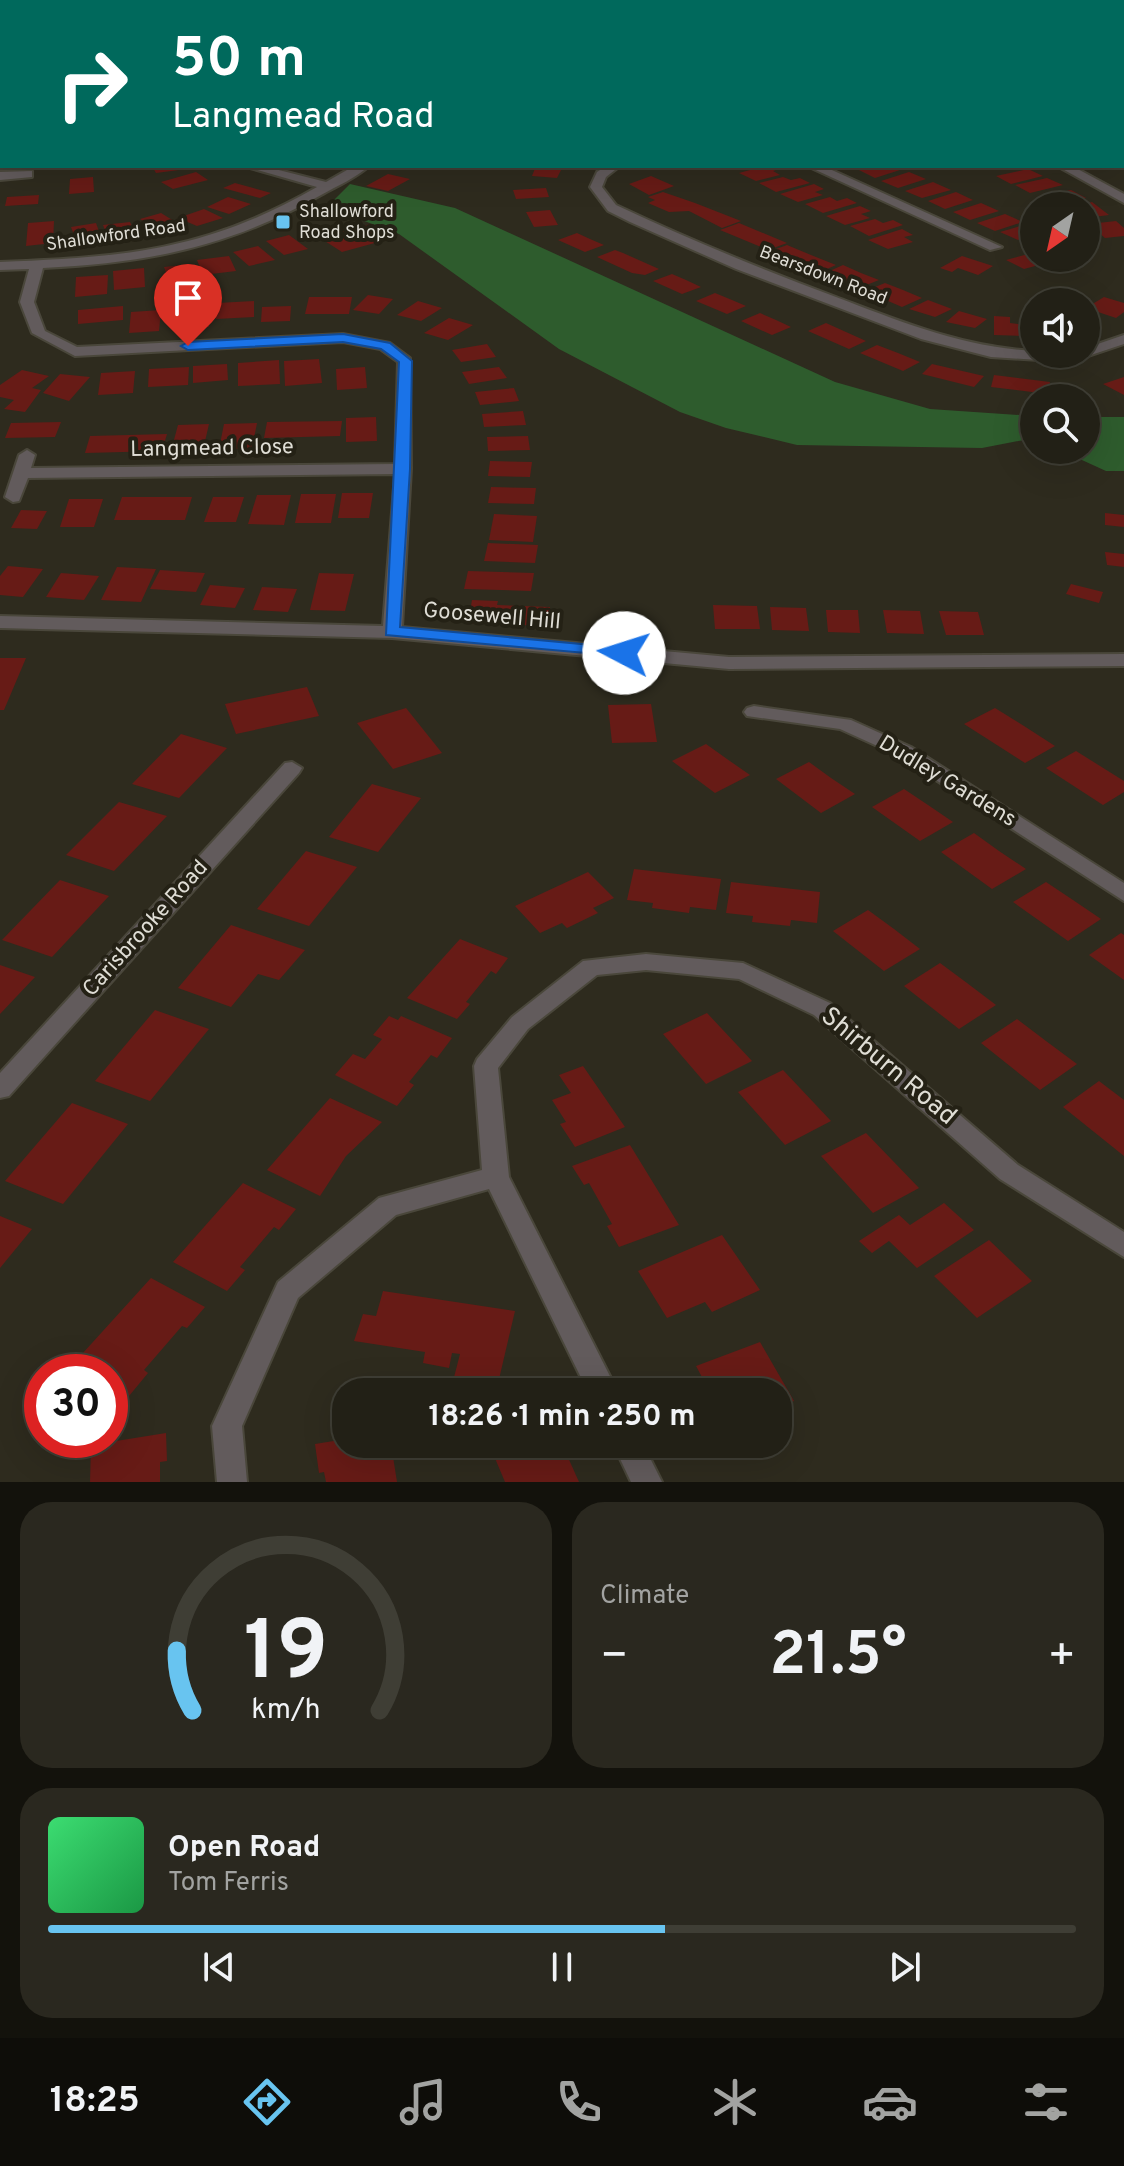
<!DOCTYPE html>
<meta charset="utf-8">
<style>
body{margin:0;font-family:Overpass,sans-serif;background:#2a281f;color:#f1f3f6;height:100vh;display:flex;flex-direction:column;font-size:30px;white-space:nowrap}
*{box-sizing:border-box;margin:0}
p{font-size:26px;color:#a2a3a1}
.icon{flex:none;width:44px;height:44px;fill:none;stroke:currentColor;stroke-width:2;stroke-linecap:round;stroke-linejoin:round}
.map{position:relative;height:1482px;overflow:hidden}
.details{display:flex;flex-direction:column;gap:20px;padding:20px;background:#13120c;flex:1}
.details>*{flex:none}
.guide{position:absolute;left:0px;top:0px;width:1124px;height:168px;box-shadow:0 8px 32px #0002,0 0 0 2px #3f3e35;background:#00695c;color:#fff;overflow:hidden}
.needle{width:52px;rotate:214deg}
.fabs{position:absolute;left:1020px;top:192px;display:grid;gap:16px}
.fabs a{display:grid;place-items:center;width:80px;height:80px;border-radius:50%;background:#222016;box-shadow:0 8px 32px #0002,0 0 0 2px #3f3e35;font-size:40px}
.speed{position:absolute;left:24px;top:1354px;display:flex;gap:16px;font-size:40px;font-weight:700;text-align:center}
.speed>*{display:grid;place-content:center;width:104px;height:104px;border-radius:50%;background:#222016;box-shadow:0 8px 32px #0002,0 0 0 2px #3f3e35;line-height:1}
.speed .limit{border:12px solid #d22;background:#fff;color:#111}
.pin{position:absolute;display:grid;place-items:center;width:68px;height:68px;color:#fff;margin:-82px -34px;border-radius:50% 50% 50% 0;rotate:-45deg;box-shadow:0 0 8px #0007}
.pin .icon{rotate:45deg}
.me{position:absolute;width:88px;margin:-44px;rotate:275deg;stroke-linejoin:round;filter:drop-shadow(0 0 6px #0008)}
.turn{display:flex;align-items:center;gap:28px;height:168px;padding:0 40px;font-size:36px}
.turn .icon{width:104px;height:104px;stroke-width:2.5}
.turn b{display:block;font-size:56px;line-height:68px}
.big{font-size:60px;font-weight:700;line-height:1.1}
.details .tile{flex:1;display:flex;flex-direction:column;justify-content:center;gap:12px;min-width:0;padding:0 28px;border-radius:32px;background:#2a281f}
.details .dial{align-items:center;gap:0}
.dial svg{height:208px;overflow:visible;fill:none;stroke:#3f3e35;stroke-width:7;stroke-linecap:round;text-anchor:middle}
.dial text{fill:#f1f3f6;stroke:none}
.song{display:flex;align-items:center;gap:24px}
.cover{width:96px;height:96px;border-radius:12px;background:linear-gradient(135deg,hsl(140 70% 55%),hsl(140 70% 35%))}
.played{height:8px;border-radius:4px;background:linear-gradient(90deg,#68c4f0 60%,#3f3e35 60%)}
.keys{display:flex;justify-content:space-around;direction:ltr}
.heat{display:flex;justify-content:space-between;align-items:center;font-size:44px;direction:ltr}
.details .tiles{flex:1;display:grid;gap:20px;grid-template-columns:1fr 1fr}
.tile:last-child{grid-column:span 2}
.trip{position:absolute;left:332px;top:1378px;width:460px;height:80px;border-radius:32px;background:#222016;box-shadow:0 8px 32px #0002,0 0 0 2px #3f3e35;font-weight:700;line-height:80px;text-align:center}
.tab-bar{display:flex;height:128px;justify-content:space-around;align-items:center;background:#0e0d09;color:#a2a3a1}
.tab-bar .icon{width:56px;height:56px}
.tab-bar .active{color:#68c4f0}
.tab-bar b{font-size:36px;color:#f1f3f6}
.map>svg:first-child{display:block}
</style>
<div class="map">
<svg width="1124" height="1482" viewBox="0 0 1124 1482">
<rect width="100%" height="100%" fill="#2e2b1e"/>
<g fill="#2e5c2d">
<path d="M350 184 455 208 835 382 930 409 1034 416V438L982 448 797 445 726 428 680 412 559 349 399 234 327 207Z"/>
<path d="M1086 417H1124V471H1106L1060 450H1086Z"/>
</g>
<g fill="#671b16">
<path d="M152 166H194V168L156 173Z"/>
<path d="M536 166H563L557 178 532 176Z"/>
<path d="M765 166 782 168 773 171 780 175 756 181 739 173Z"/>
<path d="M874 166H896L903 169 875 178 859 170Z"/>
<path d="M1028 169 1043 176 1011 184 996 176Z"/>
<path d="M196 172 208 180 173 189 161 182Z"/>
<path d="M909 172 926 179 898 188 881 181Z"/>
<path d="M388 174 410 179 388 191 366 186Z"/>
<path d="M651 176 674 186 649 195 629 184Z"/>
<path d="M93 177 94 192 69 194 70 179Z"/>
<path d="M783 177 791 180 800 178 810 183 776 192 759 183Z"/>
<path d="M1047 178 1063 185 1030 193 1015 185Z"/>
<path d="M933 182 951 190 922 198 905 191Z"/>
<path d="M235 183 271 193 260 198 223 188Z"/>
<path d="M814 184 824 189 815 192 823 195 798 202 780 194Z"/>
<path d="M546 188 549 197 516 199 513 190Z"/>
<path d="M1071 190 1086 198 1053 205 1038 197Z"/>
<path d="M663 192 695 203 741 221 722 228 689 211 669 212 648 203 655 200 648 197Z"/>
<path d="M956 192 973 200 945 209 928 201Z"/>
<path d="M39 195 38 204 5 206 7 197Z"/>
<path d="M228 197 251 204 229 214 207 207Z"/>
<path d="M830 197 837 201 847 198 857 203 823 213 805 204Z"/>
<path d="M1092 202 1109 215 1086 218V206H1076Z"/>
<path d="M981 203 999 211 970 220 953 212Z"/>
<path d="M860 206 871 211 861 214 870 218 845 225 826 216Z"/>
<path d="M204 209 223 218 197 226 178 218Z"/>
<path d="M550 210 558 225 534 227 526 212Z"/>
<path d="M161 213 182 226 160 232 140 219Z"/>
<path d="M1005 214 1023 222 995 231 977 223Z"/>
<path d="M875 219 883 223 893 220 903 225 869 236 850 226Z"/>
<path d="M54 221 53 243 26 246 28 223Z"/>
<path d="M1116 221 1124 228V236L1105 238 1089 224Z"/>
<path d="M130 222 137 237 109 241 103 225Z"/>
<path d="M96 223 102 240 77 243 71 227Z"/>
<path d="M739 223 787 243 768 250 720 230Z"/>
<path d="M371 224 393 238 342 252 317 236Z"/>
<path d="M1024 225 1034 229V235L1018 240 1000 232Z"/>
<path d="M902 229 913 235 904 237 913 242 888 249 868 240Z"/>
<path d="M577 233 590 239 604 245 585 252 558 240Z"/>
<path d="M289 235 308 249 284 255 266 241Z"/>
<path d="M787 245 811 255 836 265 818 273 796 261 768 252Z"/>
<path d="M258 246 275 260 249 266 233 252Z"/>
<path d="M615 250 623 253 659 269 645 275 632 273 597 257Z"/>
<path d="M1032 253 1034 258 1050 262 1024 269 1006 260Z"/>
<path d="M229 256 236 271 203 275 197 260Z"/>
<path d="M962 256 993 266 978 275 958 268 952 272 940 268Z"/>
<path d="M191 264 198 283 171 286 164 267Z"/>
<path d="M843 265 861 273 879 280 859 288 823 274Z"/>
<path d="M144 268 145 287 114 290 113 271Z"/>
<path d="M672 274 686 280 701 287 682 294 653 281Z"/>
<path d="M108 275 107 294 75 297 76 277Z"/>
<path d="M885 283 903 290 922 298 902 307 865 291Z"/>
<path d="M715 293 732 300 746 306 727 314 696 301Z"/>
<path d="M368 295 393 299 379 314 353 310Z"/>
<path d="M309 297H352L349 314H305Z"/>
<path d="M1104 297 1124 303V312L1116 318 1086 308Z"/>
<path d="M928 300 952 309 935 317 909 309Z"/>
<path d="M254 301V317L216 319 217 303Z"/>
<path d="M418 301 442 308 421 321 397 315Z"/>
<path d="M123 306V320L78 324V310Z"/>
<path d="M291 306 290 321 261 322 262 307Z"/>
<path d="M208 307 209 327 173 329 174 309Z"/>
<path d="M161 310 159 331 129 333 131 312Z"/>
<path d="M959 311 987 319 975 328 946 322Z"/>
<path d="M760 313 776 320 791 327 772 335 741 321Z"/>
<path d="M994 316 1010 317V323L1025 325V336L994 335Z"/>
<path d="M449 318 473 325 448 340 424 333Z"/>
<path d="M826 323 866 341 849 349 808 331Z"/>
<path d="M487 344 496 357 461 362 452 350Z"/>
<path d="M877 345 898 353 920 362 903 371 860 353Z"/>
<path d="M319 359 322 383 285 386 284 361Z"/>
<path d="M279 360 280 384 238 386V363Z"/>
<path d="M227 364 228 380 193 383V366Z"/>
<path d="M932 364 984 376 974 387 922 374Z"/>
<path d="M189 367 188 385 148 387 149 369Z"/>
<path d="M365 367 367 388 337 390 336 369Z"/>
<path d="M499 367 507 378 469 384 462 372Z"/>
<path d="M22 370 49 376 32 388 41 390 25 412 4 409 14 400 0 397V385Z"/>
<path d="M135 371 133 393 98 395 101 373Z"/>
<path d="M60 374 90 377 69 401 43 393Z"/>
<path d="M994 375 1050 382 1048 394 991 387Z"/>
<path d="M1124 377V395L1103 384Z"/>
<path d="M514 388 519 401 480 405 475 392Z"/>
<path d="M523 411 526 425 484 427 482 414Z"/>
<path d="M376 417 377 441 346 442V418Z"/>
<path d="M342 421 340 436 264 438 267 422Z"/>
<path d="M61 422 55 437 5 438 11 423Z"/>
<path d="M257 423 252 449H219L224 424Z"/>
<path d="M209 424 203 450 171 451 178 425Z"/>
<path d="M167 434 162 451 85 453 90 436Z"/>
<path d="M528 436 530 450 488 451 487 437Z"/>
<path d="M490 461 532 462 530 477 488 476Z"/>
<path d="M491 487 536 488 534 504 488 503Z"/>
<path d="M342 493H373L369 518H338Z"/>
<path d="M301 494H336L331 523H295Z"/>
<path d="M257 495H291L284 525 248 524Z"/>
<path d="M122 497H192L185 520H114Z"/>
<path d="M213 497H244L236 522H204Z"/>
<path d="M69 499H103L94 527H60Z"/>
<path d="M21 510 47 511 37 529 11 528Z"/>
<path d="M1105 513 1124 515V527L1105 525Z"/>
<path d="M494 514 537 516 533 542 489 540Z"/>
<path d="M488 543 538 545 535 563 484 561Z"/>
<path d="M1105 552 1124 554V567L1107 565Z"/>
<path d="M8 566 43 569 23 597 0 595V576Z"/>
<path d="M117 567 156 569 141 602 101 600Z"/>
<path d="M160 570 205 573 196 592 150 589Z"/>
<path d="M468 571 534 573 531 591 464 589Z"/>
<path d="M61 573 99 576 84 600 46 597Z"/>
<path d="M319 573 354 574 345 611 310 610Z"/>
<path d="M1071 584 1103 592 1099 603 1066 594Z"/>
<path d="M210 585 245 588 235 608 200 605Z"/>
<path d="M262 587 297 589 288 612 253 610Z"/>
<path d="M472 600 498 601 497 605 550 607 548 626 468 623Z"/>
<path d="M713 605 757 606 760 629H715Z"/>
<path d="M770 607 806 608 809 631 772 630Z"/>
<path d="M826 610H858L860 633 828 632Z"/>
<path d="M883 610 920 611 924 634 887 633Z"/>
<path d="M939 611 978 612 984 635H946Z"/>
<path d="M0 658H26L4 710H0Z"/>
<path d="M307 687 319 716 236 734 225 704Z"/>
<path d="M651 704 657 742 612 743 608 705Z"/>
<path d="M406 708 442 753 393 769 357 723Z"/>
<path d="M995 708 1024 726 1055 746 1025 763 964 724Z"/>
<path d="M181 734 227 748 179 798 132 784Z"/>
<path d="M706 744 727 759 750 775 715 793 672 761Z"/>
<path d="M1076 751 1124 781V792L1103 805 1046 768Z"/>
<path d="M809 762 831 778 855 794 821 813 776 779Z"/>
<path d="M372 784 421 798 378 852 329 837Z"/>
<path d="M904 789 928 805 953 822 920 841 872 807Z"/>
<path d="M119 802 167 816 114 871 66 855Z"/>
<path d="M974 833 999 851 1026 869 992 889 941 852Z"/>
<path d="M306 851 357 867 309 926 257 909Z"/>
<path d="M634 869 721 879 716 910 690 907 689 913 652 908 653 903 627 900Z"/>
<path d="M588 872 614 898 593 908 598 913 567 928 562 923 540 933 515 906Z"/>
<path d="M60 880 109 896 52 957 2 940Z"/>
<path d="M731 882 820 892 817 923 791 920 790 926 752 922 753 916 726 913Z"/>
<path d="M1046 882 1073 900 1101 919 1068 941 1013 902Z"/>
<path d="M868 910 894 929 920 949 884 971 833 931Z"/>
<path d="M231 925 305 950 279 980 258 974 231 1007 178 988Z"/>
<path d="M1121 933 1124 935V980L1089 955Z"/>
<path d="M460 939 508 958 496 974 491 971 466 1002 470 1004 457 1019 407 998Z"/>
<path d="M940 963 967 983 996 1005 959 1029 904 986Z"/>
<path d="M0 965 35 977 0 1014Z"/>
<path d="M155 1010 209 1029 150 1101 95 1081Z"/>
<path d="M707 1013 752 1061 706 1084 663 1034Z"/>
<path d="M389 1016 398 1020 401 1016 452 1038 437 1058 431 1055 409 1082 414 1085 397 1106 335 1075 353 1054 365 1059 382 1039 373 1035Z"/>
<path d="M1017 1019 1046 1041 1077 1064 1040 1090 981 1043Z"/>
<path d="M583 1066 625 1127 575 1147 560 1124 566 1122 552 1100 571 1093 559 1075Z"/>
<path d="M783 1070 831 1121 785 1145 738 1092Z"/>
<path d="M1099 1081 1124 1100V1156L1063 1107Z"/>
<path d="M330 1098 382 1122 346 1156 320 1196 267 1170Z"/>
<path d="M72 1103 128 1124 63 1204 5 1181Z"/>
<path d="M866 1133 919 1188 873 1213 821 1156Z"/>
<path d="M630 1145 679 1225 619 1247 607 1226 612 1224 589 1183 584 1185 572 1166Z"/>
<path d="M243 1183 296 1209 279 1230 274 1227 240 1267 245 1270 227 1291 173 1262Z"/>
<path d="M944 1203 974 1230 917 1268 889 1241 872 1253 859 1241 899 1215 910 1225Z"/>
<path d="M0 1216 32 1229 0 1268Z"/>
<path d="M722 1235 760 1290 712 1312 705 1302 667 1318 638 1271Z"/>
<path d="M989 1240 1032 1281 977 1318 934 1276Z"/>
<path d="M151 1278 205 1307 187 1328 182 1326 144 1370 148 1373 129 1396 110 1385V1372H87L73 1364Z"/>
<path d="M383 1291 515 1311 496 1392 451 1389 460 1354 452 1353 449 1368 423 1363 425 1352 354 1341 363 1314 376 1316Z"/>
<path d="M760 1342 794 1401 778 1407V1392H710L696 1366Z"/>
<path d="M166 1433 167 1461 160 1462V1482H90L91 1445Z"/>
<path d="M346 1439V1444H391L397 1482H326L324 1472 319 1473 315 1444Z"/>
<path d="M489 1444H562L579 1482H505Z"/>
</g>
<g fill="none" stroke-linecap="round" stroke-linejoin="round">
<g stroke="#4a473b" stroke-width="4">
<g id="lane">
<path d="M950 0H981L949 2Z"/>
<rect x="1122" y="41" width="2" height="4"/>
</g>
</g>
<g stroke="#4a473b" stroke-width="4">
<g id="street">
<path d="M175 0H188L190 2H177Z"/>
<path d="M379 0H389L391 2H381Z"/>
<path d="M701 0H717L719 2H703Z"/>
<rect x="1122" y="120" width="2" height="6"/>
<path d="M243 166H263L326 182 354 166H369C356 178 337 186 321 195 230 247 147 263 43 268L34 302 45 331 77 347 343 334 390 343 410 358 411 469 402 627 729 657 1124 654V666L729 669 392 638 0 628V616L383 626 395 474 28 478 19 501 13 502 5 497 19 455 27 450 35 455 31 468 395 464 398 362 380 349 343 342 75 356 32 333 20 302 29 269 0 270V262C125 257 206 251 317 187Z"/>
<path d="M606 166H620L606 177 602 187 616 205C688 239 761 269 836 297 902 322 962 347 1034 351V354H1086V348L1124 335V344L1070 362 991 357 921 339 736 269 630 222 608 211 590 187 597 172Z"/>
<path d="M807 166H823L1002 247 990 250Z"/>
<path d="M1057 166H1072L1124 194V203Z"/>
<path d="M32 171V177L0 180V172Z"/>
<path d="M754 706 851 720 911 747 1124 883V901L897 755 840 729 747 716 744 712 747 708Z"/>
<path d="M292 762 302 768 299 773 9 1096 0 1098V1073L285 763Z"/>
<path d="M646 954 743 963 830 1003 1018 1165 1124 1232V1257L1000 1179 814 1015 739 979 646 970 597 975 528 1029 498 1068 509 1177 618 1392H588L489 1189 396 1215 298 1298 242 1426 247 1482H217L212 1426 278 1282 379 1198 482 1170 474 1066 477 1059 512 1017 583 961Z"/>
<path d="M613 1444H643L662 1482H631Z"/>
</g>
</g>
<use href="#lane" fill="#625b5c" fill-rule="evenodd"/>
<use href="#street" fill="#625b5c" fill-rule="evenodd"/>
</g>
<path fill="#1a73e8" stroke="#114b97" stroke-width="2" d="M343 334 390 343 412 361 410 469 400 627 624 648 630 649V657L386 635 399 362 381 349 343 342 188 350 181 346 188 342Z"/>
<rect fill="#68c4f0" stroke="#242115" stroke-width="3" x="275" y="214" width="16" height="16" rx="4"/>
<g text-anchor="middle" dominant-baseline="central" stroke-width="8" stroke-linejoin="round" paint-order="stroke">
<g font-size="18" fill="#dfddd5" stroke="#242115" text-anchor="start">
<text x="299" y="212">Shallowford<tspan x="299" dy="21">Road Shops</tspan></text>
</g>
<g font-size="18" fill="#dfddd5" stroke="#242115">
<text transform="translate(116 236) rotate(-8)">Shallowford Road</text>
<text transform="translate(823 276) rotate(21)">Bearsdown Road</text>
</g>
<g font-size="22" fill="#dfddd5" stroke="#242115">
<text transform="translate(212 449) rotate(-1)">Langmead Close</text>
<text transform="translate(492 617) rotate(5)">Goosewell Hill</text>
<text transform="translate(947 782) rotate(31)">Dudley Gardens</text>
<text transform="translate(146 929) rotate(-48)">Carisbrooke Road</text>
</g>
<g font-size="26" fill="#dfddd5" stroke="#242115">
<text transform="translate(888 1067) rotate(40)">Shirburn Road</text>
</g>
</g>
</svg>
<div class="fabs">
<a><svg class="needle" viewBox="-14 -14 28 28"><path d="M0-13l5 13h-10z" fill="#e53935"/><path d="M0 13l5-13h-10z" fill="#a2a3a1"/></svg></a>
<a><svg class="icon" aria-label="sound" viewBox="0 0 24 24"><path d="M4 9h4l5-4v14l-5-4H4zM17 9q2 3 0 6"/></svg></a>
<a><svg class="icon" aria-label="search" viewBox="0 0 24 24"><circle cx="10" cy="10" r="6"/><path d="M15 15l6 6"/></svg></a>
</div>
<div class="speed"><div class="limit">30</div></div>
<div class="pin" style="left:188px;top:346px;background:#d93025"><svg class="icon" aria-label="arrive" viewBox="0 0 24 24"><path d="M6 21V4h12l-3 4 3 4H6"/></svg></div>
<svg class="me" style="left:624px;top:653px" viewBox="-20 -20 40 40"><circle r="19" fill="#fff"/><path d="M0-13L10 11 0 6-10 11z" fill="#1a73e8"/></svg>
<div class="trip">18:26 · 1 min · 250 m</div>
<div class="guide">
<div class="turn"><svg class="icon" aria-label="right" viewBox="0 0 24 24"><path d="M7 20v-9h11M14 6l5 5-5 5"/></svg><div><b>50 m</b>Langmead Road</div></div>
</div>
</div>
<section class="details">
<div class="tiles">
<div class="tile dial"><svg viewBox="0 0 100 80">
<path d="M14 69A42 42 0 1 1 86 69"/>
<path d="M14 69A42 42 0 0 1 8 46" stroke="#68c4f0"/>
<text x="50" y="56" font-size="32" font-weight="700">19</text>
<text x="50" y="72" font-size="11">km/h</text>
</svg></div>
<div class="tile"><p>Climate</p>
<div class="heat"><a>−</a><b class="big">21.5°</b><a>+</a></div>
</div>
<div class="tile">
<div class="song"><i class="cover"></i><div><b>Open Road</b><p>Tom Ferris</p></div></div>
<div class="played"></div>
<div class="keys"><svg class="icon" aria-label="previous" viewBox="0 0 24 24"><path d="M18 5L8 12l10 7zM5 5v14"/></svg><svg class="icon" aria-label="pause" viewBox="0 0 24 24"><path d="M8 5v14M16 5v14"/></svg><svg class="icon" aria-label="next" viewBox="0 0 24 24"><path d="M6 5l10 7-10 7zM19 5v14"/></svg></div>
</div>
</div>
</section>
<nav class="tab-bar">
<b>18:25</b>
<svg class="icon active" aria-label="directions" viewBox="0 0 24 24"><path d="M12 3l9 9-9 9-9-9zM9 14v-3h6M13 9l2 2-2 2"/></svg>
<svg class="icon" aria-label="music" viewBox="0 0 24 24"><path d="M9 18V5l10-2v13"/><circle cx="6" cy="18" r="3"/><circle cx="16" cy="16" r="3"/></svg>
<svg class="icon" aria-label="phone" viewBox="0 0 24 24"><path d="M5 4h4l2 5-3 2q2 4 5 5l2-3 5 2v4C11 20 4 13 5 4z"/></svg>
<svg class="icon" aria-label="climate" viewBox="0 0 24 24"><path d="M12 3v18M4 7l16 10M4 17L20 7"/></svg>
<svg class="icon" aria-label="car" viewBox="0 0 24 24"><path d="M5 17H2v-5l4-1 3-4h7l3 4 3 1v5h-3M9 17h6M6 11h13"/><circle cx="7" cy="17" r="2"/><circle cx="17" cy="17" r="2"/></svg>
<svg class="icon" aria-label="filters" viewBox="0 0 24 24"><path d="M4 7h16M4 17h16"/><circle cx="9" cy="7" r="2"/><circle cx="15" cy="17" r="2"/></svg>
</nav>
